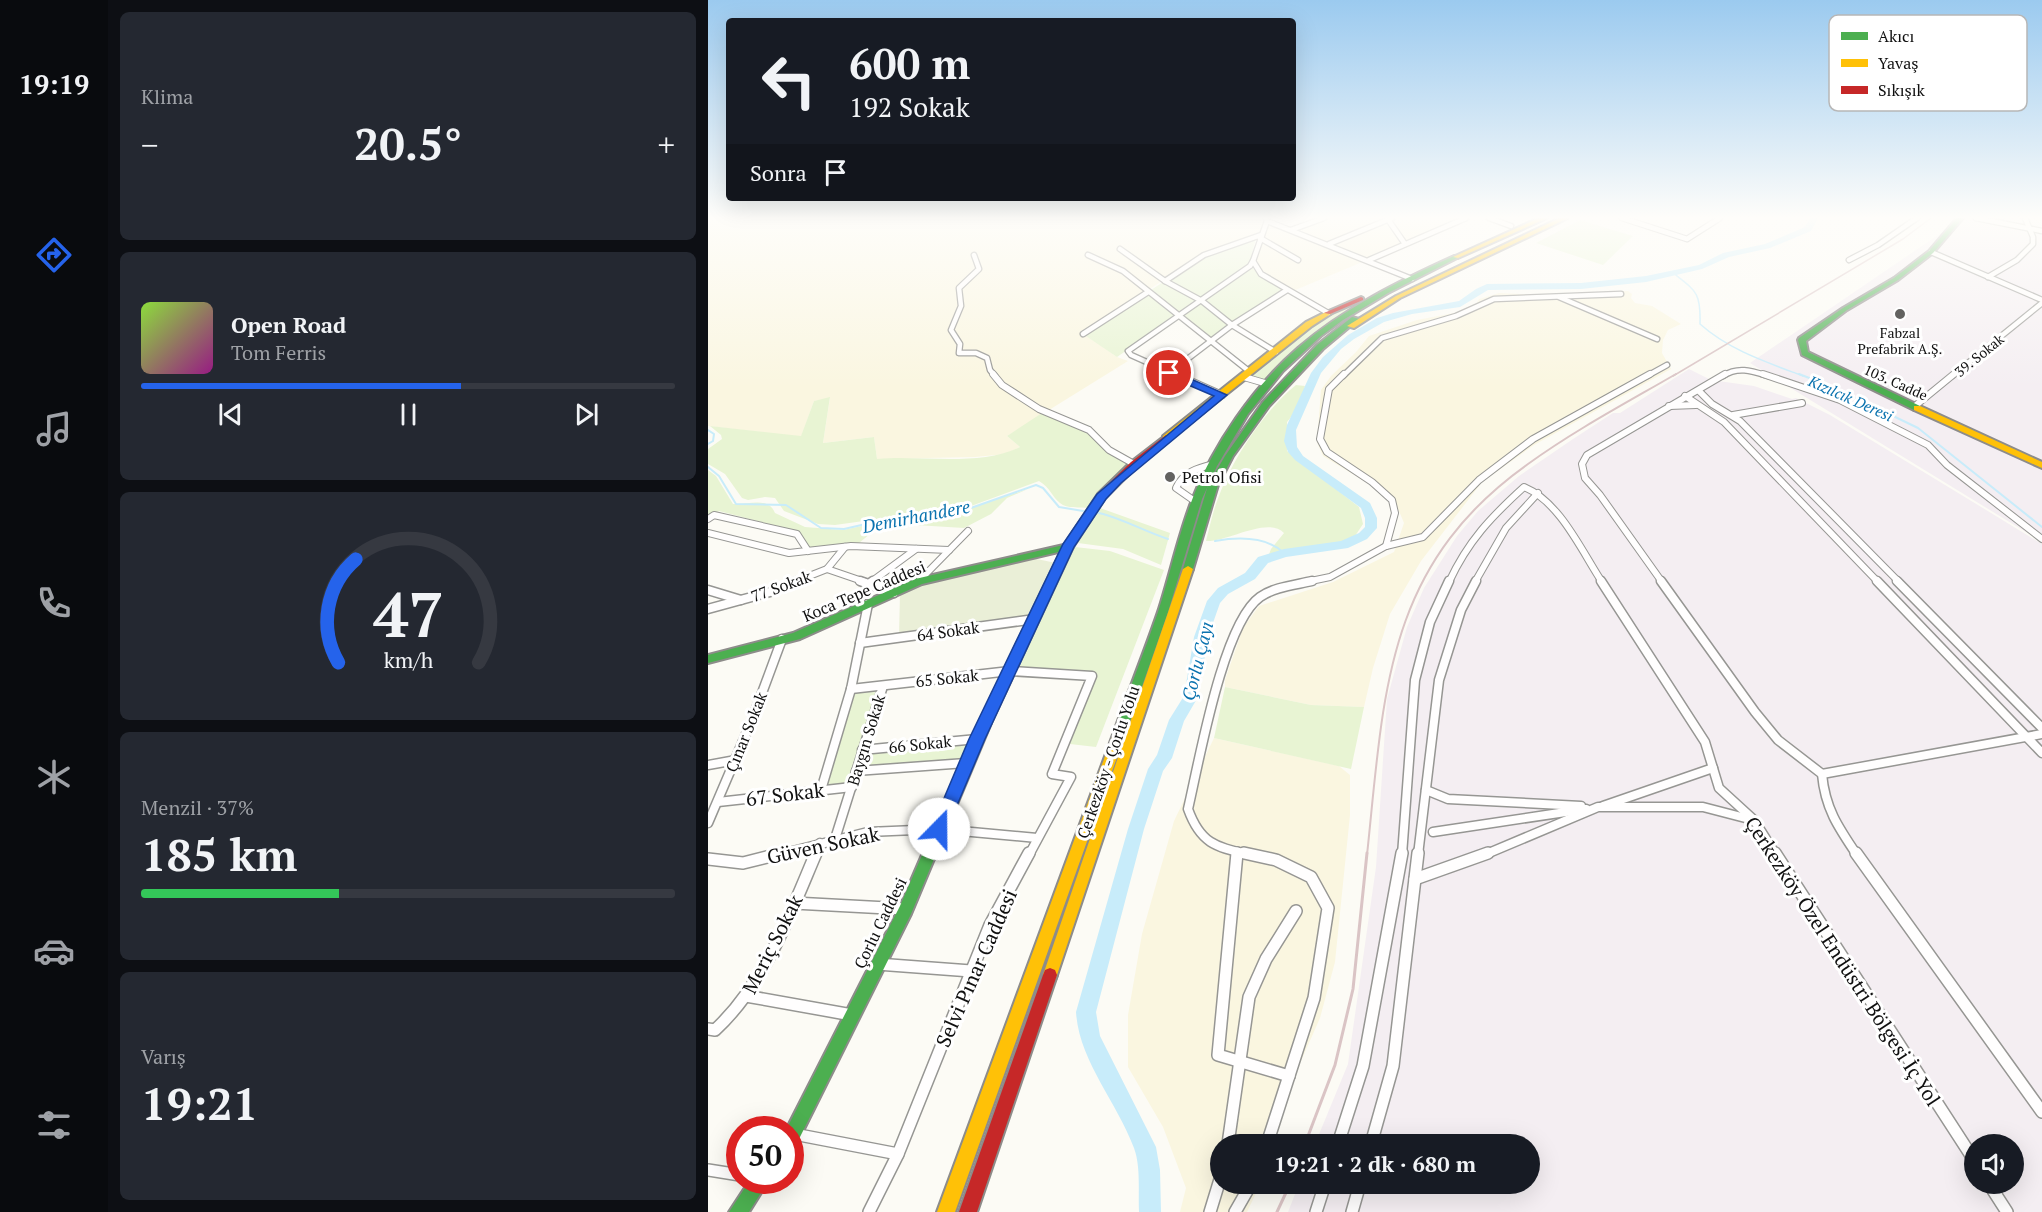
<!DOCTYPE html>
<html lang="tr">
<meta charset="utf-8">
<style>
body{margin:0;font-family:"PT Serif",serif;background:#242831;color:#f1f3f6;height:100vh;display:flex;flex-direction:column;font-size:22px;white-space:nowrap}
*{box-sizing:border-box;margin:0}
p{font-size:20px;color:#9ea1a6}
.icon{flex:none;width:33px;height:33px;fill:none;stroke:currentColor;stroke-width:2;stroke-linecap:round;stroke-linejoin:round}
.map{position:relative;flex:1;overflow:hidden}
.drawer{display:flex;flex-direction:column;gap:12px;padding:12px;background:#0d0f14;width:600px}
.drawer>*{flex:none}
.guide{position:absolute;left:18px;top:18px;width:570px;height:183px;border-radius:6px;box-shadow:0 6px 24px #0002;background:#171b24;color:#f1f3f6;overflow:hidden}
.tools{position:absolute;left:1256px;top:1134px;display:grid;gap:12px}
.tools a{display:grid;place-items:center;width:60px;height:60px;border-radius:50%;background:#171b24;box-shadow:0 6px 24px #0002;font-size:30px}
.speed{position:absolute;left:18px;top:1116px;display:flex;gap:12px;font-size:30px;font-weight:700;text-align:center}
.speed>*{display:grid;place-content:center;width:78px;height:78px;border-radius:50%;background:#171b24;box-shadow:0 6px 24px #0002;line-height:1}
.speed .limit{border:9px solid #d22;background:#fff;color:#111}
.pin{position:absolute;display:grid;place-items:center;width:51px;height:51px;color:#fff;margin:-26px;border:3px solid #fff;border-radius:50%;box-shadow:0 2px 6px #0007}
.me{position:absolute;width:66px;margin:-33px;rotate:22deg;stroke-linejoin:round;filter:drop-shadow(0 0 4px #0008)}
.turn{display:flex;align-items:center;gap:21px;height:126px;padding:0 24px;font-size:27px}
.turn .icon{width:78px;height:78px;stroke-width:2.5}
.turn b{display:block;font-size:42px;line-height:51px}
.then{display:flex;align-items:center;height:57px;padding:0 24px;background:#0003;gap:12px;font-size:22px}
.big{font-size:45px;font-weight:700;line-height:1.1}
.drawer .card{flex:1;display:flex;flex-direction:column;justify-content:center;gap:9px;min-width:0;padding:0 21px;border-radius:9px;background:#242831}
.drawer .dial{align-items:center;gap:0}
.dial svg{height:156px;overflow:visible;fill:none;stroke:#363941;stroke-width:7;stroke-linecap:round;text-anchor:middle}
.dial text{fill:#f1f3f6;stroke:none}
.song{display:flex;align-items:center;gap:18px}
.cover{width:72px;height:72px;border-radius:9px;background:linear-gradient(135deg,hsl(90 70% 55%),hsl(310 70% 35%))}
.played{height:6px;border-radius:3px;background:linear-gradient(90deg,#2563eb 60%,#363941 60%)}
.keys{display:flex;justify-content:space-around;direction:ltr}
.heat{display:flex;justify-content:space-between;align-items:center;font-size:33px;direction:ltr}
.charge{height:9px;border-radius:4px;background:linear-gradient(90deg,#34c759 37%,#363941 0)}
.trip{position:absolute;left:502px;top:1134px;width:330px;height:60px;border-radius:30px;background:#171b24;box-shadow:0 6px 24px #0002;font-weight:700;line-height:60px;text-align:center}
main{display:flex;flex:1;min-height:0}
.tab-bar{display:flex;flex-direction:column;width:108px;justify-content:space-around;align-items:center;background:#090b0e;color:#9ea1a6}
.tab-bar .icon{width:42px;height:42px}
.tab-bar .active{color:#2563eb}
.tab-bar b{font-size:27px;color:#f1f3f6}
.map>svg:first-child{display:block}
</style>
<main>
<nav class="tab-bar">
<b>19:19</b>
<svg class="icon active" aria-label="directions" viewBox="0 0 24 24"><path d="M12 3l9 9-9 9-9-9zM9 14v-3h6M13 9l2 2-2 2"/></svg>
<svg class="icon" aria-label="music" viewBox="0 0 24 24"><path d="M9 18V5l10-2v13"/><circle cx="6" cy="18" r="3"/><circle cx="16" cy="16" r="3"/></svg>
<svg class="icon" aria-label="phone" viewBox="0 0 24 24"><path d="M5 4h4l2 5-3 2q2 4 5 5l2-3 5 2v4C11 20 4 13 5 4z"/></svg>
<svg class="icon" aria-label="climate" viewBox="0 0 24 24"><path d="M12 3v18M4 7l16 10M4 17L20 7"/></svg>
<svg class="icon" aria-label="car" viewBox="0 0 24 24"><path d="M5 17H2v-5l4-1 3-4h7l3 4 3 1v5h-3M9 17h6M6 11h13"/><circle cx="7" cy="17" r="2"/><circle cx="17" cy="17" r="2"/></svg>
<svg class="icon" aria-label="filters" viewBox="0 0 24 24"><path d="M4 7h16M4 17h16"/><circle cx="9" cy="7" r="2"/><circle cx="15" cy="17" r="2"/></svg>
</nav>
<section class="drawer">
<div class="card"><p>Klima</p>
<div class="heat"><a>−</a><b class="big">20.5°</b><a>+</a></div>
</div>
<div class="card">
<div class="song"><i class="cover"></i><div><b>Open Road</b><p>Tom Ferris</p></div></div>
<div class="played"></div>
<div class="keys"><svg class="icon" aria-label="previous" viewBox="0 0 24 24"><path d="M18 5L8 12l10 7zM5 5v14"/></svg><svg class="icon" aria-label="pause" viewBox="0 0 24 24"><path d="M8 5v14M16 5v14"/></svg><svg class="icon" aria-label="next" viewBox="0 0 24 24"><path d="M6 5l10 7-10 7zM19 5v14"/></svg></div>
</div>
<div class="card dial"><svg viewBox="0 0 100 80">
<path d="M14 69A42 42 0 1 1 86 69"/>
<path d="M14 69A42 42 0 0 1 23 16" stroke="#2563eb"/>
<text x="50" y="56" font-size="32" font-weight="700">47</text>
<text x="50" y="72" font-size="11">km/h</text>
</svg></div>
<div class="card"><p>Menzil · 37%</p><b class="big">185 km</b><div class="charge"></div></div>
<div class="card"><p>Varış</p><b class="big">19:21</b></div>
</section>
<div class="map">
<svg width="1334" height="1212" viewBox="0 0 1334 1212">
<rect width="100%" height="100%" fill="#fcfbf5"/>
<g fill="#f4eef2" fill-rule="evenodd">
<path d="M1255 218H1334V542L1042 363Z"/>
<path d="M981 369 1003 380 1046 386 1084 399 1088 398 1122 415 1334 544V1212H580L591 1184H822V1144H607L640 1064 668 867 679 699 699 627 716 588 749 536 770 511 811 476 865 439 905 413H912ZM1266 1144H1305V1184H1266Z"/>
</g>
<g fill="#faf6e0">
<path d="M0 218H553L555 222 552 233 495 254 375 333 409 357 420 361 299 436 312 447 298 454 267 457 169 459 166 437 115 443 122 398 106 401 93 437 0 426Z"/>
<path d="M618 218H678L621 243 585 230Z"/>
<path d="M686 218H756L661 258 622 244Z"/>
<path d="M561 223 659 260 585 291 555 274 547 261Z"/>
<path d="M920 291 924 294 923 298 927 303 944 306 973 324 960 330 955 340 954 353 963 369 826 445 774 482 713 561 682 614 665 668 656 707 603 705 517 687V680L535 628 551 606 625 582 686 552 696 523 686 499 615 456 609 442 613 390 623 376 648 352 661 336 709 320 746 313 767 306 771 299 791 293 831 295Z"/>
<path d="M506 738 631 766 642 775V815L627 962 612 1018 586 1077 565 1144H513V1184H552L550 1189 539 1212H472L478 1188 455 1127 420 1067V1015L434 934 466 821Z"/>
</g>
<g fill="#e8f4d3">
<path d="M872 220 925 236 895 265 828 243Z"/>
<path d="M548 238 541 266 409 357 375 334 497 255Z"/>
<path d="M543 267 578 290 503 342 470 318Z"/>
<path d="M657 300 617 329 559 382 538 376C575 346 610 313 657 300Z"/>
<path d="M588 385 597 386 591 407 579 422V451L651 507 655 524 645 539 562 560 560 557 563 549 576 533C560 516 520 542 498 541 502 526 505 510 511 496 525 458 557 410 588 385Z"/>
<path d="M122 397 115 443 166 437 169 459C213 455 272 467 312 447L299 436 334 413 380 431 425 465 381 508C372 507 359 509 352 503 343 496 343 488 331 481L263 506 127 525 110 524 76 511 67 498 57 497 40 500 34 498 17 474 0 464V449L14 439 13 435 2 426 93 436 106 401Z"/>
<path d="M0 470 8 476 25 504C41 505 60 496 67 513L97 527 135 530 173 522 247 513 320 489 299 498 283 514 256 528 207 525 168 529 151 543 101 548 92 532 11 511 0 517Z"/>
<path d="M392 508 462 533 453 565 415 549 370 543Z"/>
<path d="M367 547 402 551 456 570 388 747 362 744 389 674 310 669Z"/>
<path d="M175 686 154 749 269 739 258 763 148 771 144 787 113 790 143 689Z"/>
<path d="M517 687 603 705 656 707 643 769 506 738Z"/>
</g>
<path fill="#eaefd7" d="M324 558 348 563 323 620 191 636 192 594 218 584Z"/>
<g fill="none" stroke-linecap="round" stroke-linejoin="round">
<path stroke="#c8ecfa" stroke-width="1.5" d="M964 272C988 291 993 292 992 324 1021 350 1058 362 1095 376"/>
<g stroke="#c8ecfa" stroke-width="2">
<path d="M1091 374 1127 388 1210 428 1334 527"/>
<path d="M0 430 6 434 5 441 0 444"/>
<path d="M0 467 11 476 28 504 78 505 113 528 136 529 171 521 194 520 260 509 328 485 335 488 351 507 381 512"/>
<path d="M387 512C412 517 435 531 460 539"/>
<path d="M507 541C530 537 558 536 576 553"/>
</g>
<path fill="#c8ecfa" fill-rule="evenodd" d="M1102 218H1110L1103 231 1062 248 1021 257 994 269 938 282 873 289 780 290 752 307 704 314 676 322 646 339 633 349 613 373 588 430 589 447 595 456 662 503 669 518V528L659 539 640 548 578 557 560 563 547 579 520 594 512 603 500 637 490 697 476 721 464 758 455 771 436 829 388 1012 392 1036 448 1147 452 1170 453 1212H431C430 1192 433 1167 426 1148 409 1102 371 1061 368 1012L420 829 440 769 449 755 461 720 476 696 486 637 499 601 510 588 537 573 550 557 576 549 633 541 651 533 657 527V518L653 508 587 460 580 452 576 441 579 425 603 373 615 357 640 335 669 318 685 313 751 301 768 289 779 284 873 283 938 276 991 265 1015 253 1057 244 1097 227Z"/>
<g stroke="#969693" stroke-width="7">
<g id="street-far3">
<path d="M558 218 559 221 545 261 553 274 620 313"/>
<path d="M679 218 697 244"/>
<path d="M781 218 803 226"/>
<path d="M914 218 979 239 1012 218"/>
<path d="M1268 218 1334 231"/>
<path d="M559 221 704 279"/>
<path d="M583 230 616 218"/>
<path d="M552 238 590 260"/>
<path d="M621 244 684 218"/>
<path d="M412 249 457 281 494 301 524 325 568 352"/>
<path d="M1223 252 1334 300"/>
<path d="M266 255 271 269 251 288 253 306 243 330 252 344 251 353H268L279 358 282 370 287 376"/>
<path d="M380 255 415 271 542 372"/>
<path d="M661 260 758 218"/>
<path d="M1141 260 1170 245 1209 218"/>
<path d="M1280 277 1309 260 1325 244V237L1317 218"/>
<path d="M457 281 496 255 553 235"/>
<path d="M851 297 949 339"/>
<path d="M375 334 440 292"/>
<path d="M461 373 524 325 579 290"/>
<path d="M470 376 423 355 420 351 542 266 545 261"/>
<path d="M635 376 674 338 748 316 786 299 913 294"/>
<path d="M939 376 959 365"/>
<path d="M1015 376C1030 366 1044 371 1060 376"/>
<path d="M1244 376 1334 303"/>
</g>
</g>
<g stroke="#969693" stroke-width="8">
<g id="street-far2">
<path d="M285 374 294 385 331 409 381 430 401 450 426 464"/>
<path d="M467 374 514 395"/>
<path d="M636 374 621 389 612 439 619 452 664 482 684 500 687 513 678 546"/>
<path d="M1055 374 1132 400 1220 445 1239 465 1334 539"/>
<path d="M536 377 560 384"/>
<path d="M991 391 1004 404 1032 421 1191 582"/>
<path d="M977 396 1016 422 1170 582"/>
<path d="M961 406 988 405"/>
<path d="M1207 406 1246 374"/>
<path d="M1025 415 1094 403"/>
<path d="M488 502 468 488C475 472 490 468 506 464"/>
<path d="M0 519 6 515 89 534 100 551"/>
<path d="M0 533 81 553 143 546 241 550"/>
<path d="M119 569 157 582"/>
<path d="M211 581 260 531"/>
<path d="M86 582 119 569 137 547"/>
<path d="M163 582 208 549"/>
<path d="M598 582 622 577 678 546 715 537 771 480 825 439 942 374"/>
<path d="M741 582C760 541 783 517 816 487 852 502 873 550 894 582"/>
<path d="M767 582 798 528 830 493"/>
<path d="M954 582 892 495 877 478 874 464 879 455 1017 374"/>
</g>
</g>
<g stroke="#969693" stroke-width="11">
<g id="street-far1">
<path d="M152 581 186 593"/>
<path d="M893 581 997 742 1011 788 1046 820 1068 855"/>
<path d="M953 581 1047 712 1070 740 1114 774C1117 808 1130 827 1149 855"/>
<path d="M1169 581 1334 753"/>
<path d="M1189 581 1334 728"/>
<path d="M161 584 165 581"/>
<path d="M0 590 33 600"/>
<path d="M0 609 62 592 89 581"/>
<path d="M152 643 327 619"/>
<path d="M143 689 302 671 384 676 344 774 363 777 321 855"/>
<path d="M154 750 269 739"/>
<path d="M0 765 28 760"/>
<path d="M148 771 258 763"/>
<path d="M1114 774 1334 734"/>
<path d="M113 790 143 689 160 604"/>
<path d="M718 790 740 799 873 806"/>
<path d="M10 802 144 787"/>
<path d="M895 806 1005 768"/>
<path d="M0 823 44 720 74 639"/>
<path d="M725 832 878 809"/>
<path d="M127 839 175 686"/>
<path d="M69 855 160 832 231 829 329 838"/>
<path d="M107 855 112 843"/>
<path d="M529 855V852"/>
<path d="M543 855C509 847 493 845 480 809 491 762 515 623 552 597 566 587 587 585 604 581"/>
<path d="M694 855 707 680 722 622 741 581"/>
<path d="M710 855 731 680 753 610 768 581"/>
<path d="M776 855 890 807H995L1045 820"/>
</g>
</g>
<g stroke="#969693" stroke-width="14">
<g id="street">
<path d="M529 853 510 1055 581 1076"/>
<path d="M536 853 568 860 603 877 620 908 606 998 559 1144"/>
<path d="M1067 853 1266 1160"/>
<path d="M1148 853 1334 1112"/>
<path d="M0 859 35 863 75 853"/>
<path d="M707 879 780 853"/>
<path d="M86 903 198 909"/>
<path d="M169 964 263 971"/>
<path d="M38 996 144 1015"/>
<path d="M0 1029 7 1030C57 984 82 914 108 853"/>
<path d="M86 1134 190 1154"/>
<path d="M520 1144 541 997 558 959 588 911"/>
<path d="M630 1144 655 1066 694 853"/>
<path d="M663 1144 685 1066 710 853"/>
<path d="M0 1170 32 1175"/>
<path d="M1281 1184 1299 1212"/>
<path d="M161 1212 190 1154 282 925 321 853"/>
<path d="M502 1212 513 1176"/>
<path d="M527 1212 543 1184"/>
<path d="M608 1212 617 1184"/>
<path d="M644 1212 652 1184"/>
</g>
</g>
<g stroke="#8d8c8a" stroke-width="4">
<g id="fast">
<path d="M1249 218H1255L1225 253 1190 280 1139 310 1098 341 1100 352 1212 406V410H1206L1094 355 1090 340 1091 338 1135 308 1186 278 1221 251Z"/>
<path d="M746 256 751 257 680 293 635 320 613 336 575 371 540 414 509 466 494 499 460 612 418 732 416 735 412 737 408 735 406 732C420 692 436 653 450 612 462 575 470 536 484 500 505 445 546 386 590 348 636 308 691 281 746 256Z"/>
<path d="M644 317 651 319 615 349 561 406 525 456 510 485 485 569 484 571H476L475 569 500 485 517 456 555 402 609 345Z"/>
<path d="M360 544 365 547 363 549 214 584 92 639 0 663V655L85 633 207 579Z"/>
<path d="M277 718 281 720 283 723 203 914 88 1145 82 1147V1130H78L192 906 271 723 273 720Z"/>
<path d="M42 1180H61L41 1212H21Z"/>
</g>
</g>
<g stroke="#8d8c8a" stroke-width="4">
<g id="slow">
<path d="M831 218H839L750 258 745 257Z"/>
<path d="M852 218H860L692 298 646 328 639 326 688 296Z"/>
<path d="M618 312 624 313 604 326 461 440H455V436L598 322Z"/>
<path d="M1206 406H1212L1334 462V468L1206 410Z"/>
<path d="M480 566 485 569 349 975 347 980 342 982 337 980 335 975 475 569Z"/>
<path d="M412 727 416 729 418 732 247 1212H229L406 732 408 729Z"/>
</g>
</g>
<g stroke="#8d8c8a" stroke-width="4">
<g id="jam">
<path d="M653 297 655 298V300L622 314 616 313Z"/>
<path d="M458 435 462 438 461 440 429 466 397 498 365 547 283 723 281 726 277 728 273 726 271 723 355 547 390 494 423 462Z"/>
<path d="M342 968 347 970 349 975 269 1212H251L335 975 337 970Z"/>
</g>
</g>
<use href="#street-far3" stroke="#fffefe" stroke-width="4.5"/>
<use href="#street-far2" stroke="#fffefe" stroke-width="6"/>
<use href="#street-far1" stroke="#fffefe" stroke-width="8"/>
<use href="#street" stroke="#fffefe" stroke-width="11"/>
<use href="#fast" fill="#4caf50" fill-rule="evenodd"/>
<use href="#slow" fill="#ffc107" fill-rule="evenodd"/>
<use href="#jam" fill="#c62828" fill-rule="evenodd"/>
<path stroke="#dac4c5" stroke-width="1.5" d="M965 376 1195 239 1223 218"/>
<path stroke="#dac4c5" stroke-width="2" d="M659 855C676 695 676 566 820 464 867 430 918 403 968 374"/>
<g stroke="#dac4c5" stroke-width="3">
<path d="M597 1144 627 1065 645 989 659 853"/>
<path d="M569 1212 582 1184"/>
</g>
</g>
<linearGradient id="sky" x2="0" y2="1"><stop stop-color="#9bcaef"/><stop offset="0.56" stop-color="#fefdfa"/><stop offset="1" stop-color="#fefdfa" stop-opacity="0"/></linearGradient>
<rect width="1334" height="388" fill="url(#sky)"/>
<path fill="#2563eb" stroke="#184099" stroke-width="1.5" d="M457 371H465L519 395 413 483 398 499 366 547 277 739 237 834 231 836 225 834 223 829 261 739 355 544 389 494 506 396 457 375Z"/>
<g fill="#636260" stroke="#fff" stroke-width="2">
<circle cx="1192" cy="314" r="6"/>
<circle cx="462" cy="477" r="6"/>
</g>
<g text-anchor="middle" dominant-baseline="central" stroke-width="6" stroke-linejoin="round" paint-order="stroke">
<g font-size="14" fill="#101010" stroke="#fff">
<text x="1192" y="332">Fabzal<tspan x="1192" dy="16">Prefabrik A.Ş.</tspan></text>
</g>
<g font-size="14" fill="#101010" stroke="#fff">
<text transform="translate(1271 355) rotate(-39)">39. Sokak</text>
<text transform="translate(1188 382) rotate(24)">103. Cadde</text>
</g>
<g font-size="15" font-style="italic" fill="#0b73af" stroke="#fff">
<text transform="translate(1143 398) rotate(24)">Kızılcık Deresi</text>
</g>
<g font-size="16" fill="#101010" stroke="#fff" text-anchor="start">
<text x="474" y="477">Petrol Ofisi</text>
</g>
<g font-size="16" fill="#101010" stroke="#fff">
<text transform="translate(73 586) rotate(-20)">77 Sokak</text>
<text transform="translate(156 591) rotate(-23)">Koca Tepe Caddesi</text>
<text transform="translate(240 631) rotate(-8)">64 Sokak</text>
<text transform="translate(239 678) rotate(-6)">65 Sokak</text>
<text transform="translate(38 732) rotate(-68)">Çınar Sokak</text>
<text transform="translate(158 740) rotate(-73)">Baygın Sokak</text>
<text transform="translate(212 744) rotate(-6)">66 Sokak</text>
<text transform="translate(400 762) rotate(-71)">Çerkezköy - Çorlu Yolu</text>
<text transform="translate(172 923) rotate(-64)">Çorlu Caddesi</text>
</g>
<g font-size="18" font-style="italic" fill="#0b73af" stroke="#fff">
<text transform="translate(208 516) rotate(-11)">Demirhandere</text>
<text transform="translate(489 661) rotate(-76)">Çorlu Çayı</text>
</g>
<g font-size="20" fill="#101010" stroke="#fff">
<text transform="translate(77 794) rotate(-7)">67 Sokak</text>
<text transform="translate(115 845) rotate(-12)">Güven Sokak</text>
<text transform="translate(64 944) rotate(-63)">Meriç Sokak</text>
<text transform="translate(1135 961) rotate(57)">Çerkezköy Özel Endüstri Bölgesi İç Yol</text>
<text transform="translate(268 968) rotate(-66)">Selvi Pınar Caddesi</text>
</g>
</g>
<rect x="1121" y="15" width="198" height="96" rx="9" fill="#fff" stroke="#b7b7b7" stroke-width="1.5"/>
<rect x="1133" y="32" width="27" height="8" fill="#4caf50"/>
<rect x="1133" y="59" width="27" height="8" fill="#ffc107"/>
<rect x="1133" y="86" width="27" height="8" fill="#c62828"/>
<g font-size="16" fill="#101010">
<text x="1170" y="42">Akıcı</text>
<text x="1170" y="69">Yavaş</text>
<text x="1170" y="96">Sıkışık</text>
</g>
</svg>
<div class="tools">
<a><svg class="icon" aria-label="sound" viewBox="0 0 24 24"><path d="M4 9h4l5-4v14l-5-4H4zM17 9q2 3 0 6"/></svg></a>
</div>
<div class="speed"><div class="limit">50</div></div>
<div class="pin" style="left:461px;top:373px;background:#d93025"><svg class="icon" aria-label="arrive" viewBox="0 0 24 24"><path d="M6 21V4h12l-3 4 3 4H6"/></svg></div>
<svg class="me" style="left:231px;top:829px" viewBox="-20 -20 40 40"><circle r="19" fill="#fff"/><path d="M0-13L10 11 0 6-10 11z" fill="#2563eb"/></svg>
<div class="trip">19:21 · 2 dk · 680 m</div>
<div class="guide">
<div class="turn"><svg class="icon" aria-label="left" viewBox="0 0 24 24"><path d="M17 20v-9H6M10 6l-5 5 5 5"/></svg><div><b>600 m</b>192 Sokak</div></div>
<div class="then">Sonra<svg class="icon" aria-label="arrive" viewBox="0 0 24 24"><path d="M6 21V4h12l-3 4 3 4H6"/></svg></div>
</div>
</div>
</main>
